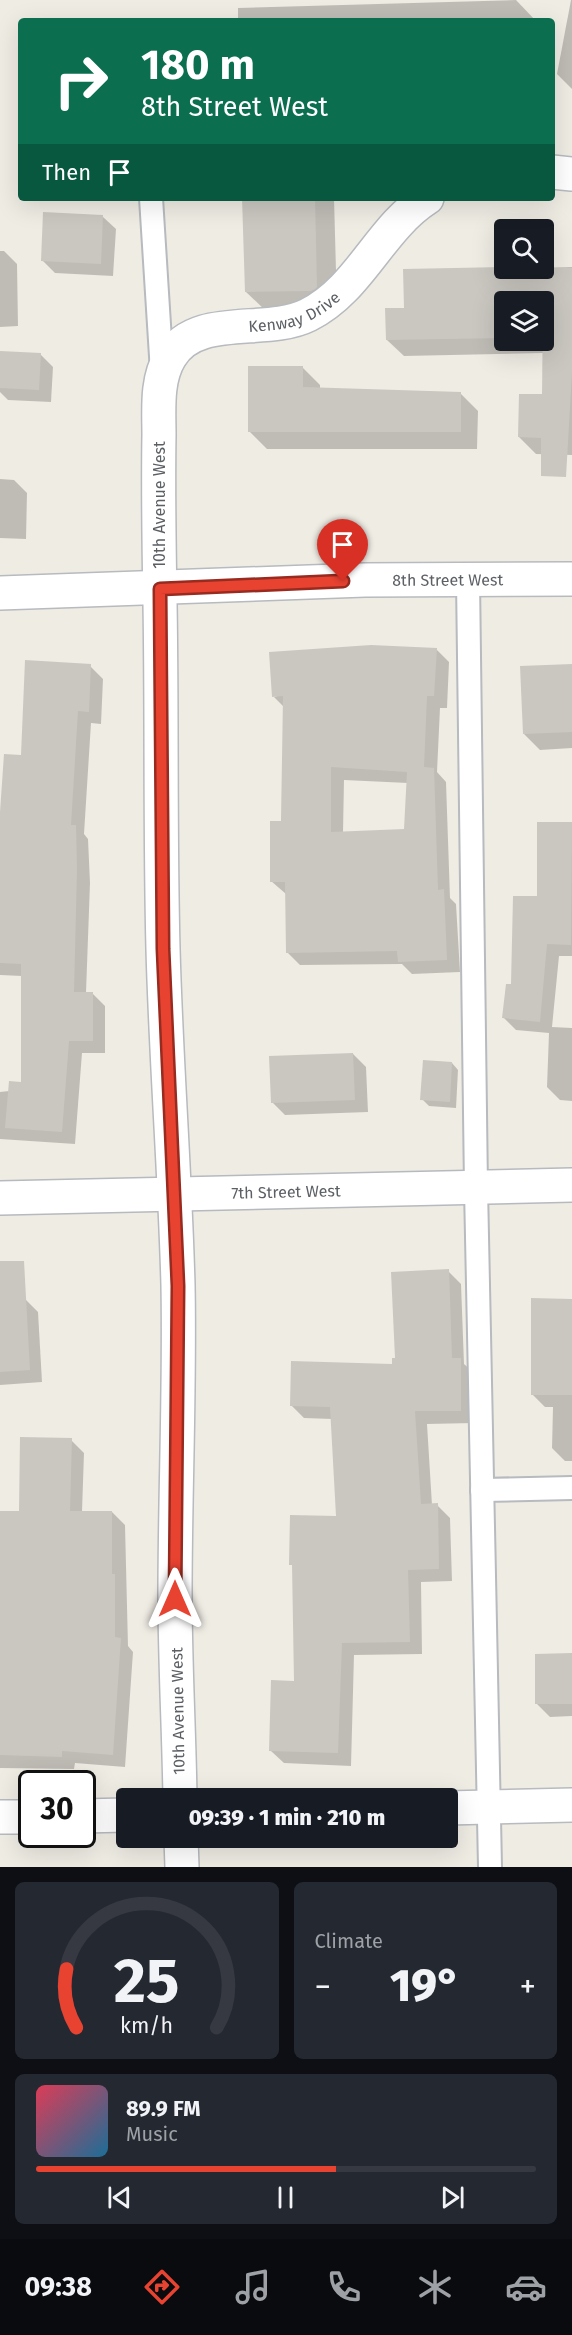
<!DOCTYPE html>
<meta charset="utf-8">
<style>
body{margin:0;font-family:"Fira Sans",sans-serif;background:#242831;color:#f1f3f6;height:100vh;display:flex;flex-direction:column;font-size:22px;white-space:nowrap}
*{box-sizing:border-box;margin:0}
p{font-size:20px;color:#9ea1a6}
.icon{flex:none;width:33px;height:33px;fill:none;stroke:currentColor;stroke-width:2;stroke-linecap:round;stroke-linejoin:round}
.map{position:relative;height:1867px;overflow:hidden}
.panel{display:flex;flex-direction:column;gap:15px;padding:15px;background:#0d0f14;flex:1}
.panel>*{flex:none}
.guide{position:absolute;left:18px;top:18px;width:537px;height:183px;border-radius:6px;box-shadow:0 6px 24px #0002;background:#0b6e4f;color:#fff;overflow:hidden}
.tools{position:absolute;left:494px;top:219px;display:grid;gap:12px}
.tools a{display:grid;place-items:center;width:60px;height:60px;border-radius:6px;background:#171b24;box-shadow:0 6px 24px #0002;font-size:30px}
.speed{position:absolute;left:18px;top:1770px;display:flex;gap:12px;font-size:30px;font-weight:700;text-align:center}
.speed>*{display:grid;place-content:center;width:78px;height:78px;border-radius:50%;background:#171b24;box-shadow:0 6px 24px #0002;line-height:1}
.speed .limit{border:3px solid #111;border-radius:9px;background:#fff;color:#111}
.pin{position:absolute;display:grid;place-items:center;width:51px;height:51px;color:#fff;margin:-62px -26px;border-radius:50% 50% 50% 0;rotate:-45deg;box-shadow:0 0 6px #0007}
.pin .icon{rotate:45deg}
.me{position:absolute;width:66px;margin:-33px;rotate:0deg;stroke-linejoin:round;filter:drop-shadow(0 0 4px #0008)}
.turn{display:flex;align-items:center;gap:21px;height:126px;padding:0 24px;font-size:27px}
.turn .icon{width:78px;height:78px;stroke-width:2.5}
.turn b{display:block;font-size:42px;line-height:51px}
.then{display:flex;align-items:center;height:57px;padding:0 24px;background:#0003;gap:12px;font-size:22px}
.big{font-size:45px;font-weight:800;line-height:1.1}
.panel .tile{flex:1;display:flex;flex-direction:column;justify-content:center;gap:9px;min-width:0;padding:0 21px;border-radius:9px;background:#242831}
.panel .dial{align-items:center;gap:0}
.dial svg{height:156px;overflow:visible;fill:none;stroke:#363941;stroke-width:7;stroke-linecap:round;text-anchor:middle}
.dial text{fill:#f1f3f6;stroke:none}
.song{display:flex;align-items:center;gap:18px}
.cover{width:72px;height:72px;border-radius:9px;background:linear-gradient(135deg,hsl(350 70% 55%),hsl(200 70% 35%))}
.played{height:6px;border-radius:3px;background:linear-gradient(90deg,#e84231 60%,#363941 60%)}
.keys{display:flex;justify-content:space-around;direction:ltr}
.heat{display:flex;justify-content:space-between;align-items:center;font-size:33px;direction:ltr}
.panel .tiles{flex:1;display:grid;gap:15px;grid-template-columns:1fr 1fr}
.tile:last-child{grid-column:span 2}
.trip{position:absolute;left:116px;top:1788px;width:342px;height:60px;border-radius:6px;background:#171b24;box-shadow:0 6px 24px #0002;font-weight:800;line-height:60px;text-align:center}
.menu{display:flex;height:96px;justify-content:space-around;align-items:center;background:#090b0e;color:#9ea1a6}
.menu .icon{width:42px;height:42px}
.menu .current{color:#e84231}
.menu b{font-size:27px;color:#f1f3f6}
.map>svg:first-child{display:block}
</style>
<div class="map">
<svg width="572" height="1867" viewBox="0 0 572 1867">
<rect width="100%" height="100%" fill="#efece4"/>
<g fill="#0003" fill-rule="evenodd">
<path d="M516 0 536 21H238V8Z"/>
<path d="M571 0H572V89L557 74Z"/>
<path d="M244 198H334L337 307 267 312 246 292Z"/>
<path d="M103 217 116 229 113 276 55 273 42 260Z"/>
<path d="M0 251H4L17 264 18 326 0 327Z"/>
<path d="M572 267V455L536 454 519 437 543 396V353L404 356 387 340 406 309 543 268ZM504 302H543V340H504Z"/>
<path d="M0 352 40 354 53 367 51 402 8 400 0 392Z"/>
<path d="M302 367 320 385V389L460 393 478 411 477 449H267L249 431Z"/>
<path d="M0 479 14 480 27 493 26 539 0 538Z"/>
<path d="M436 649 449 662 447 708H440L437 772 446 782 450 898 456 904 460 972 412 974 402 964 300 965 287 952 286 894 271 881 283 823 285 708 274 697ZM344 780 408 783 405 830 343 833Z"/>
<path d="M90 666 103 679 101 724 91 723 84 834 88 839 90 883 86 993H92L105 1006V1053H82L75 1144 0 1139V1092L9 1091 22 1084V976L0 975V836L22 756Z"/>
<path d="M572 666V748L540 750 524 734Z"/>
<path d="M538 823H572V956H559L552 1027 572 1028V1101L560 1100 547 1087 549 1033 516 1030 504 1018 539 898Z"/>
<path d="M353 1054 366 1067 368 1112 285 1115 272 1102Z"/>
<path d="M452 1063 458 1070 456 1108 429 1106 422 1099Z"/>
<path d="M448 1271 461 1284 464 1364 473 1372 474 1423 427 1424 432 1505H437L450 1518 452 1581 421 1582 422 1654 354 1655 351 1766 284 1763 271 1751 295 1682 294 1567 291 1564 338 1517 332 1419 304 1418 291 1405 394 1366Z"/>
<path d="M25 1299 38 1312 42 1382 0 1385V1301Z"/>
<path d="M572 1300V1461H565L552 1448 553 1407H545L532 1394Z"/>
<path d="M71 1440 84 1453 82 1512H112L125 1525 128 1646 133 1652 125 1767 75 1763 74 1769 0 1768V1513H20Z"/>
<path d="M572 1655V1716L550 1717 537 1704Z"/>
</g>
<g fill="#cac7c1" fill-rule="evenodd">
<path d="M242 198H315L317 287 315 289 311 291 245 292Z"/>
<path d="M43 212 103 215 101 264 41 261Z"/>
<path d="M504 267 572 268V372L566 477 541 476V438L518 437 519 394H542L543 302H504V338L386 340 385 308H404L403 269Z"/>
<path d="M0 351 41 353 39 390 0 388Z"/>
<path d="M248 366H303V387L461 392V432H248Z"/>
<path d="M371 645 437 648 434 696H427L424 767 434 768 438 890 444 889 447 960 398 962 397 951 286 953 285 882H270V821H281L283 696 272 697 269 652ZM331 767 407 772 404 829 331 832Z"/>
<path d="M25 660 91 664 89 712 78 711 71 825H76L77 869 74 992H93V1041H69L62 1132 5 1128 9 1081 21 1082V964L0 963V812L4 754 21 755Z"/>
<path d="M572 664V732L523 734 520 666Z"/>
<path d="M537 822H572L571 945 547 944 540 1022 502 1018 506 984H511L513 896H537Z"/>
<path d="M353 1053 355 1100 271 1103 269 1056Z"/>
<path d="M423 1060 452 1062 450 1102 420 1100Z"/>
<path d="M0 1261H24L30 1370 0 1372Z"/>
<path d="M449 1269 452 1358H461V1411H415L421 1504 438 1503 439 1569 408 1570 410 1642 342 1643 338 1753 269 1751 271 1680 294 1681 292 1565H289L290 1515 336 1516 330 1407 290 1406 291 1361 392 1364V1358H395L391 1272Z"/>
<path d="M531 1298 572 1299V1395H531Z"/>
<path d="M20 1437 72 1438 70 1511H112V1574H115V1637L121 1638 113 1755 62 1751V1757L0 1755V1511H19Z"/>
<path d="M572 1653V1704H535V1654Z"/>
</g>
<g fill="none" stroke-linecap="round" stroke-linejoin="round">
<g stroke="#b7babe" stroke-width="26">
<g id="lane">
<path d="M151 198 162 372"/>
<path d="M468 580 476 1188 490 1867"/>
<path d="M482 1490 572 1488"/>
</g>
</g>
<g stroke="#b7babe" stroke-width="36">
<g id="street">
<path d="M552 172 572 174"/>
<path id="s1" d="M0 593 365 580 572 579"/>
<path id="s2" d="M180 1798C179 1731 175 1663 175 1595 175 1492 180 1388 178 1285 175 1173 166 1061 163 949 160 834 162 718 160 603 159 547 158 491 159 435 159 410 156 380 170 357 196 312 266 336 308 315 360 289 379 229 427 198"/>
<path d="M447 1808 572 1805"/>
<path d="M82 1816 126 1815"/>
<path d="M0 1817H32"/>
<path d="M181 1838 182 1867"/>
</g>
</g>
<g stroke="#b6b9be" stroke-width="36">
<g id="secondary">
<path id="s3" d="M0 1198 572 1185"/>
</g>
</g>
<use href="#lane" stroke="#fff" stroke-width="22"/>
<use href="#street" stroke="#fff" stroke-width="33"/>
<use href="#secondary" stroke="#fff" stroke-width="33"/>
</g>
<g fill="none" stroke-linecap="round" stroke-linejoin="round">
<g stroke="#972b20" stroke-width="15">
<path id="route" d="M175 1599 178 1286 163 949 160 589 343 581"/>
</g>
<use href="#route" stroke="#e84231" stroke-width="10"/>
</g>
<g text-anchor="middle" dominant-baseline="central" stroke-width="4.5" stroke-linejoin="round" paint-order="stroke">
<g font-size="16" fill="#5c6065" stroke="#fff">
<text stroke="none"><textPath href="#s2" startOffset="1580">Kenway Drive</textPath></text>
<text transform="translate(159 505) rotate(-90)">10th Avenue West</text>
<text stroke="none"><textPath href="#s1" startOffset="448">8th Street West</textPath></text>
<text stroke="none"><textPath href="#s3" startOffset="286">7th Street West</textPath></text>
<text transform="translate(178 1711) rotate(-91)">10th Avenue West</text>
</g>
</g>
</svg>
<div class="tools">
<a><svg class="icon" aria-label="search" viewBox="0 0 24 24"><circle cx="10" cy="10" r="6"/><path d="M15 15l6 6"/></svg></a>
<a><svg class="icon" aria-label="layers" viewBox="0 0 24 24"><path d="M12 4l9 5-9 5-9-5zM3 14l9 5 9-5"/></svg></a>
</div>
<div class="speed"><div class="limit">30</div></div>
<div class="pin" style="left:343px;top:581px;background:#d93025"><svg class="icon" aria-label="arrive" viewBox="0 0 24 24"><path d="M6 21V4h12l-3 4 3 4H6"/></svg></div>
<svg class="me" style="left:175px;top:1599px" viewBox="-20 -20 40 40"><path d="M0-17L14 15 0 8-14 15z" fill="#e84231" stroke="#fff" stroke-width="4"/></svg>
<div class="trip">09:39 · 1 min · 210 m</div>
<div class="guide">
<div class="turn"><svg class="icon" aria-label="right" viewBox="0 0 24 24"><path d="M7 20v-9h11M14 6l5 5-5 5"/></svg><div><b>180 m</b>8th Street West</div></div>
<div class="then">Then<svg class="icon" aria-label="arrive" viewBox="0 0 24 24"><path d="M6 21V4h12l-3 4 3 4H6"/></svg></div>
</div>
</div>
<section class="panel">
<div class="tiles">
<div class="tile dial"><svg viewBox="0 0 100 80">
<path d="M14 69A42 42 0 1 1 86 69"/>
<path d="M14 69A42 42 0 0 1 9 39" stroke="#e84231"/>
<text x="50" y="56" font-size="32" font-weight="700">25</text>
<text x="50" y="72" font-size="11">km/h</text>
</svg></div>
<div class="tile"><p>Climate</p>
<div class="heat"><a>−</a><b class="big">19°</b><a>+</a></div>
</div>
<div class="tile">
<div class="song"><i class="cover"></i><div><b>89.9 FM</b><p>Music</p></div></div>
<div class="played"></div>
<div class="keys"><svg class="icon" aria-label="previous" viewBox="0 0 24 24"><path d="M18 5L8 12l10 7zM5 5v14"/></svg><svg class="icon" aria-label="pause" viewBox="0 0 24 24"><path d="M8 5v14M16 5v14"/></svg><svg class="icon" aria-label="next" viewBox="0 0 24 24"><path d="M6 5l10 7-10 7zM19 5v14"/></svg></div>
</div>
</div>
</section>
<nav class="menu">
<b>09:38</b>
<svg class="icon current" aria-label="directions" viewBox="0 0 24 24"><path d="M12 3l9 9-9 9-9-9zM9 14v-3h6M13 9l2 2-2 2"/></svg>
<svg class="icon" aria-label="music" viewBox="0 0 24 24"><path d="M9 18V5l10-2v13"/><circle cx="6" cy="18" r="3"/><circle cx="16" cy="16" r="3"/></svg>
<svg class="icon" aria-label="phone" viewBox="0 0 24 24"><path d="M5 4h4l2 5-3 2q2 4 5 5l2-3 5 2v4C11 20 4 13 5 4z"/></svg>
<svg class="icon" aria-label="climate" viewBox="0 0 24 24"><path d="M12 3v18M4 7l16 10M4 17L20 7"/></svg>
<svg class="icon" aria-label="car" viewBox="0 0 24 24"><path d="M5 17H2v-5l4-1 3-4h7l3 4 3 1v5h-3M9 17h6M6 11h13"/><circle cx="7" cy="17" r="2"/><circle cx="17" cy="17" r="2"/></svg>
</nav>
